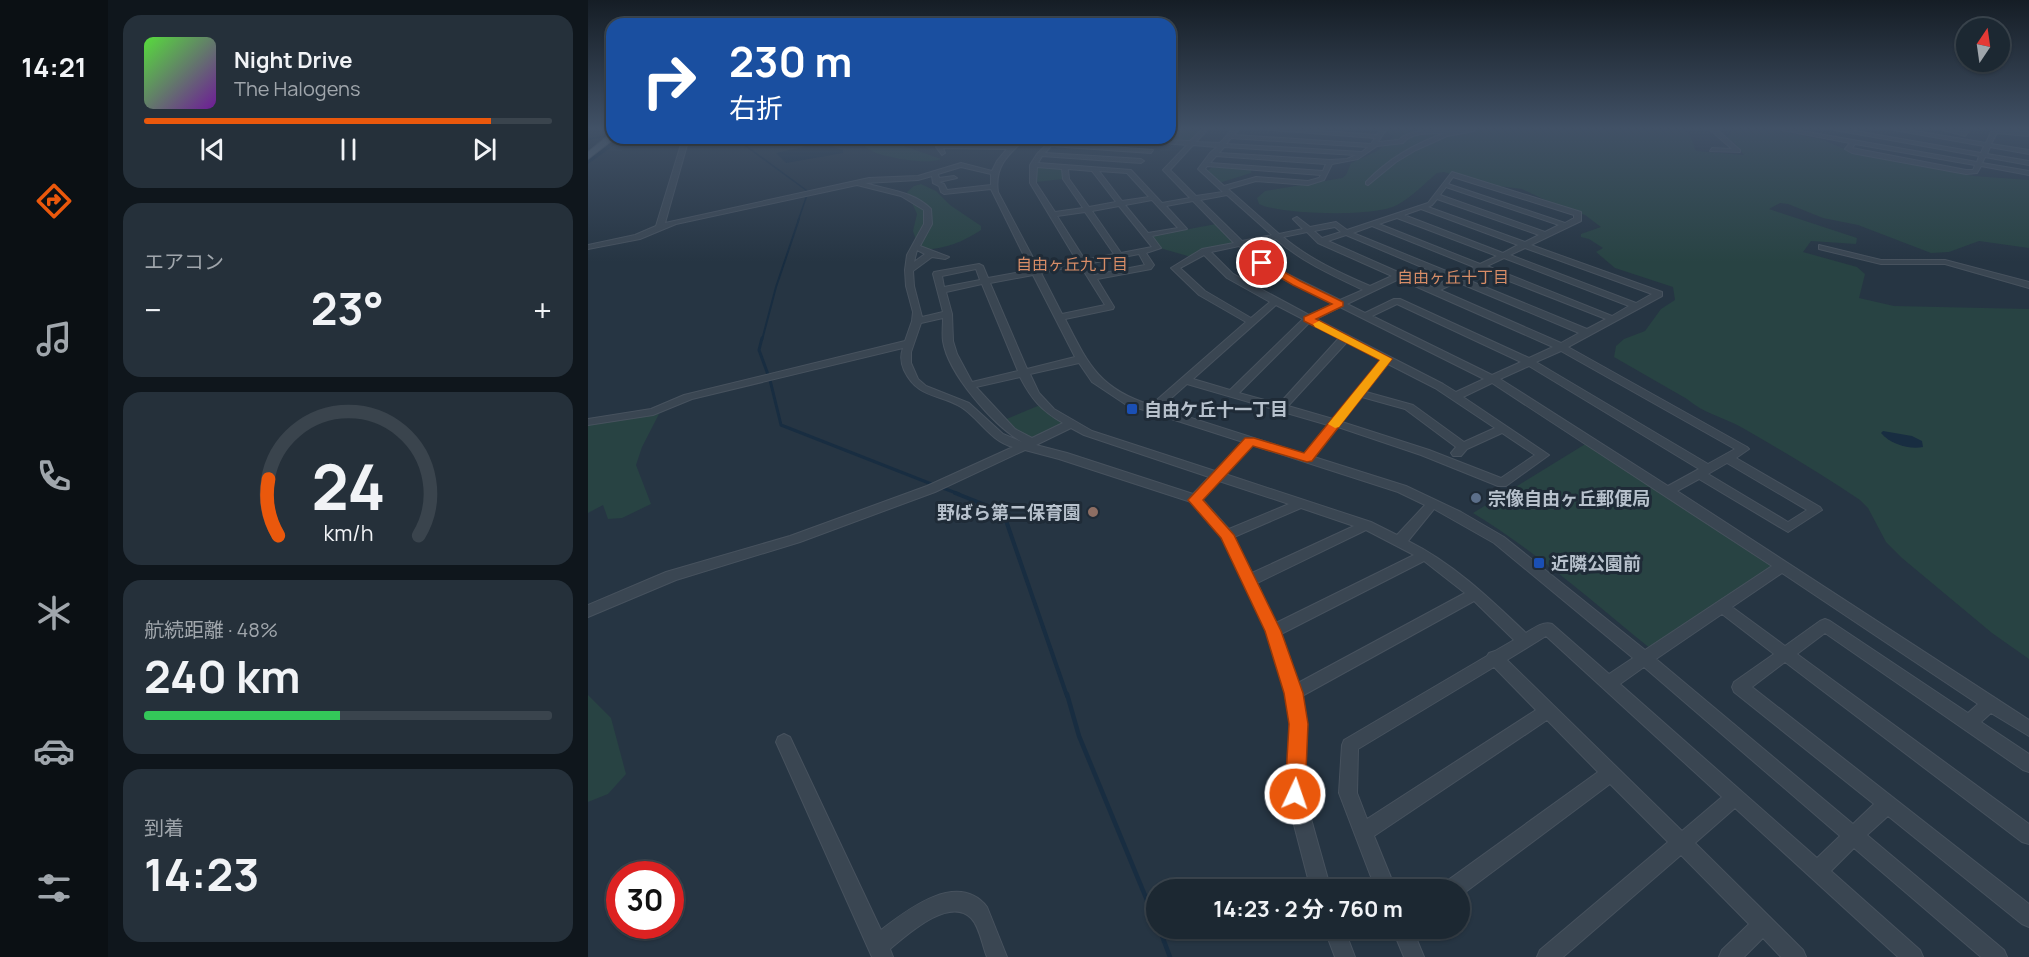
<!DOCTYPE html>
<html lang="ja">
<meta charset="utf-8">
<style>
body{margin:0;font-family:Manrope,"Noto Sans JP",sans-serif;background:#25303a;color:#f1f3f6;height:100vh;display:flex;flex-direction:column;font-size:22px;white-space:nowrap}
*{box-sizing:border-box;margin:0}
p{font-size:20px;color:#a0a6ac}
.icon{flex:none;width:33px;height:33px;fill:none;stroke:currentColor;stroke-width:2;stroke-linecap:round;stroke-linejoin:round}
.map{position:relative;flex:1;overflow:hidden}
.panel{display:flex;flex-direction:column;gap:15px;padding:15px;background:#0f161c;width:480px}
.panel>*{flex:none}
.guide{position:absolute;left:18px;top:18px;width:570px;height:126px;border-radius:18px;box-shadow:0 2px 4px #0004,0 0 0 2px #3a444d;background:#1a4fa0;color:#fff;overflow:hidden}
.needle{width:39px;rotate:13deg}
.controls{position:absolute;left:1368px;top:18px;display:grid;gap:12px}
.controls a{display:grid;place-items:center;width:54px;height:54px;border-radius:50%;background:#1c2832;box-shadow:0 2px 4px #0004,0 0 0 2px #3a444d;font-size:30px}
.speed{position:absolute;left:18px;top:861px;display:flex;gap:12px;font-size:30px;font-weight:700;text-align:center}
.speed>*{display:grid;place-content:center;width:78px;height:78px;border-radius:50%;background:#1c2832;box-shadow:0 2px 4px #0004,0 0 0 2px #3a444d;line-height:1}
.speed .limit{border:9px solid #d22;background:#fff;color:#111}
.pin{position:absolute;display:grid;place-items:center;width:51px;height:51px;color:#fff;margin:-26px;border:3px solid #fff;border-radius:50%;box-shadow:0 2px 6px #0007}
.me{position:absolute;width:66px;margin:-33px;rotate:3deg;stroke-linejoin:round;filter:drop-shadow(0 0 4px #0008)}
.turn{display:flex;align-items:center;gap:21px;height:126px;padding:0 24px;font-size:27px}
.turn .icon{width:78px;height:78px;stroke-width:2.5}
.turn b{display:block;font-size:42px;line-height:51px}
.big{font-size:45px;font-weight:700;line-height:1.1}
.panel .tile{flex:1;display:flex;flex-direction:column;justify-content:center;gap:9px;min-width:0;padding:0 21px;border-radius:18px;background:#25303a}
.panel .dial{align-items:center;gap:0}
.dial svg{height:156px;overflow:visible;fill:none;stroke:#3a444d;stroke-width:7;stroke-linecap:round;text-anchor:middle}
.dial text{fill:#f1f3f6;stroke:none}
.song{display:flex;align-items:center;gap:18px}
.cover{width:72px;height:72px;border-radius:9px;background:linear-gradient(135deg,hsl(110 70% 55%),hsl(280 70% 35%))}
.played{height:6px;border-radius:3px;background:linear-gradient(90deg,#ea580c 85%,#3a444d 85%)}
.keys{display:flex;justify-content:space-around;direction:ltr}
.heat{display:flex;justify-content:space-between;align-items:center;font-size:33px;direction:ltr}
.charge{height:9px;border-radius:4px;background:linear-gradient(90deg,#34c759 48%,#3a444d 0)}
.trip{position:absolute;left:558px;top:879px;width:324px;height:60px;border-radius:30px;background:#1c2832;box-shadow:0 2px 4px #0004,0 0 0 2px #3a444d;font-weight:700;line-height:60px;text-align:center}
main{display:flex;flex:1;min-height:0}
.tab-bar{display:flex;flex-direction:column;width:108px;justify-content:space-around;align-items:center;background:#0b1014;color:#a0a6ac}
.tab-bar .icon{width:42px;height:42px}
.tab-bar .current{color:#ea580c}
.tab-bar b{font-size:27px;color:#f1f3f6}
.map>svg:first-child{display:block}
</style>
<main>
<nav class="tab-bar">
<b>14:21</b>
<svg class="icon current" aria-label="directions" viewBox="0 0 24 24"><path d="M12 3l9 9-9 9-9-9zM9 14v-3h6M13 9l2 2-2 2"/></svg>
<svg class="icon" aria-label="music" viewBox="0 0 24 24"><path d="M9 18V5l10-2v13"/><circle cx="6" cy="18" r="3"/><circle cx="16" cy="16" r="3"/></svg>
<svg class="icon" aria-label="phone" viewBox="0 0 24 24"><path d="M5 4h4l2 5-3 2q2 4 5 5l2-3 5 2v4C11 20 4 13 5 4z"/></svg>
<svg class="icon" aria-label="climate" viewBox="0 0 24 24"><path d="M12 3v18M4 7l16 10M4 17L20 7"/></svg>
<svg class="icon" aria-label="car" viewBox="0 0 24 24"><path d="M5 17H2v-5l4-1 3-4h7l3 4 3 1v5h-3M9 17h6M6 11h13"/><circle cx="7" cy="17" r="2"/><circle cx="17" cy="17" r="2"/></svg>
<svg class="icon" aria-label="filters" viewBox="0 0 24 24"><path d="M4 7h16M4 17h16"/><circle cx="9" cy="7" r="2"/><circle cx="15" cy="17" r="2"/></svg>
</nav>
<section class="panel">
<div class="tile">
<div class="song"><i class="cover"></i><div><b>Night Drive</b><p>The Halogens</p></div></div>
<div class="played"></div>
<div class="keys"><svg class="icon" aria-label="previous" viewBox="0 0 24 24"><path d="M18 5L8 12l10 7zM5 5v14"/></svg><svg class="icon" aria-label="pause" viewBox="0 0 24 24"><path d="M8 5v14M16 5v14"/></svg><svg class="icon" aria-label="next" viewBox="0 0 24 24"><path d="M6 5l10 7-10 7zM19 5v14"/></svg></div>
</div>
<div class="tile"><p>エアコン</p>
<div class="heat"><a>−</a><b class="big">23°</b><a>+</a></div>
</div>
<div class="tile dial"><svg viewBox="0 0 100 80">
<path d="M14 69A42 42 0 1 1 86 69"/>
<path d="M14 69A42 42 0 0 1 9 40" stroke="#ea580c"/>
<text x="50" y="56" font-size="32" font-weight="700">24</text>
<text x="50" y="72" font-size="11">km/h</text>
</svg></div>
<div class="tile"><p>航続距離 · 48%</p><b class="big">240 km</b><div class="charge"></div></div>
<div class="tile"><p>到着</p><b class="big">14:23</b></div>
</section>
<div class="map">
<svg width="1441" height="957" viewBox="0 0 1441 957">
<rect width="100%" height="100%" fill="#263543"/>
<g fill="#284343">
<path d="M582 128H616L601 142 535 138H582Z"/>
<path d="M802 128H842L845 131 885 128H1088L1101 133 1108 151 1156 155 1148 144 1138 137 1143 134V129L1189 130 1236 140 1265 153 1386 176 1441 180V248L1391 241 1361 252 1343 253 1270 225 1235 218 1200 204 1192 203 1181 209 1269 238 1268 244 1223 241 1215 252 1269 267 1277 274 1271 298 1306 306 1441 309V659L1404 633 1314 558 1298 542 1280 508 1272 500C1234 474 1193 450 1153 427 1135 417 1115 413 1099 399L1026 357 1028 346 1036 339 1057 331 1073 309 1087 300 1085 287 1027 268 1008 252 1015 248 1001 239 993 237V234L1013 227 997 215 970 206 934 189 895 184 856 172 849 173C837 183 824 197 809 205 788 217 693 215 671 204L669 198 677 191 754 178 758 175 763 163 789 151 806 136 800 133Z"/>
<path d="M265 138H293L353 159C340 165 299 158 286 152 278 148 272 142 265 138Z"/>
<path d="M446 166 474 168 475 179 448 182Z"/>
<path d="M624 167 663 170V173L631 183 618 172Z"/>
<path d="M333 184 348 191 362 205 393 226V230C375 242 353 251 331 249L325 231 329 214 319 192 326 186Z"/>
<path d="M628 224 648 243 603 257 572 248 564 236Z"/>
<path d="M452 405 476 423 446 440 425 430 416 420Z"/>
<path d="M71 414 54 447 48 465 63 504 34 518 20 519 15 505 0 513V424L31 416Z"/>
<path d="M999 443 1183 563 1184 568 1063 649C1005 602 949 552 885 513Z"/>
<path d="M0 695 23 718 38 774 20 794 0 802Z"/>
</g>
<g fill="#182d41">
<path d="M233 143 255 150V153L198 163 188 153Z"/>
<path d="M1295 431 1324 436 1334 441 1335 447C1322 450 1302 444 1293 433Z"/>
</g>
<g fill="none" stroke-linecap="round" stroke-linejoin="round">
<g stroke="#182d41" stroke-width="1.5">
<path d="M147 138 218 190 219 195 210 221"/>
<path d="M0 139 24 135"/>
</g>
<path stroke="#182d41" stroke-width="2" d="M174 340 188 287 211 219"/>
<g stroke="#182d41" stroke-width="3">
<path d="M174 338 171 350 182 380 193 425 346 485"/>
<path d="M352 487 371 494"/>
</g>
<path stroke="#182d41" stroke-width="4" d="M367 493 415 512 479 696"/>
<g stroke="#182d41" stroke-width="4.5">
<path d="M479 694 491 736 568 922"/>
<path d="M571 928 582 957"/>
</g>
<path fill="#182d41" fill-rule="evenodd" d="M27 138H36L0 164V157Z"/>
<g stroke="#47525e" stroke-width="2">
<g id="minor">
<path d="M615 128H621L608 142 632 143 646 128H652L646 135 783 144 787 138 659 128H690L789 135 793 128H799L790 142 811 140C822 127 868 128 886 129V131L859 136 828 150 808 162 780 185 778 184V182C800 159 828 143 857 133 843 134 825 131 815 143L789 146 770 159 744 164 736 180 720 185 668 181 640 189 691 234 715 229 705 219 709 217 722 227 748 222 759 230 840 203 864 172 993 212V221L943 245 1074 292V296L980 347 1159 447 1161 449 1148 458 1232 507 1234 510 1200 532 1111 479 1089 491 1441 720V736L1403 713 1393 722 1441 754V772L1435 770 1237 633 1209 654 1441 824V844L1434 842 1197 662 1164 687 1441 904V927L1434 924 1300 816 1279 835 1416 950 1419 957H1393L1266 848 1243 871 1332 950 1335 957H1310L1147 808 1107 843 1215 950 1218 957H1193L1175 938 1156 957H1131L1134 950 1161 924 1093 855 975 957H949L952 950 1080 842 1022 784 872 896V890H853L856 883 1010 772 959 720 786 836 808 890H788L751 793 754 745 756 740 899 656 901 653 907 651 926 640 886 601 714 696 719 724 716 794 743 890H723L698 794 703 724 697 693 678 631 634 537 603 502 471 459 437 450 347 492 212 542 88 580 0 617V605L78 572 202 536 339 486 425 447C402 441 392 419 373 407 350 393 330 399 316 370 313 363 312 356 315 348L104 399 65 415 0 425V419L63 409 96 395 317 341 324 321 325 312 318 286 317 270 319 255 336 224V210L313 196 269 185 88 224 52 239 0 249V245L47 235 68 226 95 138H101L77 223 281 178 330 176 373 163 404 171 409 161 419 149 355 148 357 153 354 155 348 147 354 144 422 145 431 138H438C421 154 406 166 410 192L451 269 489 261 442 183V165L449 154 465 138H472L467 143 565 150 563 153 463 146 457 153 553 159 556 161 553 163 454 156 450 163 543 170 574 203 602 198 575 170 599 145 519 138 602 141ZM643 138 780 147 774 152 638 144ZM605 145 629 147 622 153 610 169 635 192 608 196 582 170ZM636 147 768 155 759 159 742 160 631 153ZM628 156 738 164 735 171 622 163ZM619 166 733 175 731 178 720 181 668 177 636 186 617 169ZM373 167 403 174V185L359 190 356 184 351 182 369 178 366 176 351 178 350 174ZM449 167 474 169 475 179 495 208 467 212 448 183ZM480 169 504 171 528 202 501 207 481 179ZM511 171 539 173 561 197 534 201ZM344 176 345 183 351 186 353 192 356 194 403 189 443 270 400 278 395 266 391 264 346 272 345 274 355 312 334 317 326 286 325 271 344 257 357 259 361 257 332 246 344 224 343 209C325 191 300 190 277 183L330 180ZM865 177 986 215V218L977 223 860 184ZM858 187 971 225 957 232 852 195ZM639 195 684 235 654 241 612 200ZM849 199 951 235 937 242 840 207 844 205ZM564 200 590 228 560 233 537 205ZM605 201 646 243 614 249 583 268 611 295 658 322 563 405C511 389 500 364 477 319L525 309 526 307 509 279 563 269 566 265 558 253 573 248 564 236 599 229 578 206ZM531 206 564 247 533 253 504 211ZM833 209 930 245 915 253 816 215ZM497 212 526 254 497 260 469 216ZM809 218 909 256 892 264 791 224ZM784 226 886 267 868 275 765 233ZM747 227 753 232 734 238 726 231ZM719 232 730 243 804 276 782 286C752 273 721 259 695 237ZM758 235 862 279 844 287 740 241ZM688 239C714 262 744 275 775 290L752 300 691 270 658 245ZM651 246 685 274 745 304 721 315 645 274 623 252ZM937 248 1064 294 1048 303 922 255ZM329 250 337 254 326 262ZM551 254 557 265 506 275 499 264ZM616 255 639 278 682 302 663 318 617 291 592 268ZM916 258 1041 306 1024 316 899 266ZM492 265 517 305 474 314 453 273ZM388 269 392 280 356 287 354 276ZM893 270 1018 319 999 329 875 278ZM445 275 487 357 439 369 402 283ZM811 279 965 347 941 358 812 299H806L777 313 759 304ZM869 282 991 333 973 343 852 290ZM394 284 430 371 384 382 369 354 365 341 364 314 358 292ZM809 304 933 362 904 375 784 316ZM688 305 715 319 642 390 605 379ZM752 307 896 379 868 392 855 384 728 319ZM355 318C355 325 354 334 355 341 360 374 406 426 434 442L415 434 381 403 338 386 330 379 323 363V352L333 323ZM721 323 751 338 691 404 651 393ZM759 342 793 360 745 419 700 406ZM973 351 1147 449 1120 464 948 362ZM491 363 504 382 537 404 655 442 627 471 504 431 466 409 451 393 442 374ZM800 364 847 388 907 428 876 442 825 405 778 392ZM941 366 1111 469 1080 486 912 379ZM432 377C444 400 453 410 475 423L444 438 427 429 388 387ZM904 383 1184 566 1057 650 916 537 873 512 818 486 726 457 750 427 833 455 910 486H918L961 455 875 397ZM599 384 740 425 716 454 572 408ZM774 397 817 409 868 447 863 453 865 456H873L879 449 914 433 947 455 913 478 841 450 754 422ZM483 428 496 435 621 477 605 494 479 453 448 445ZM664 445 810 492 837 505 809 535 783 522 637 474ZM1139 463 1219 510 1200 522 1120 474ZM631 481 701 504 641 529 614 499ZM713 508 766 526 664 573 646 537ZM846 509 906 543 1045 658 1021 674 964 624C955 621 946 628 938 633 901 598 866 564 820 541ZM778 530 826 555 688 623 669 583ZM836 561 877 593 710 683 693 634ZM1194 573 1390 704 1380 713 1242 621 1237 619 1232 621 1197 646 1144 607ZM1134 614 1186 654 1146 682 1144 687 1146 692 1286 804 1265 824 1068 659ZM958 636 1134 797 1094 831 919 660ZM906 667 948 710 779 819 769 793 770 749ZM1056 667 1252 836 1229 858 1032 684Z"/>
<path d="M1120 128H1127L1152 150V152L1122 151 1124 148 1144 149Z"/>
<path d="M1183 128H1197L1389 162 1391 156 1236 128H1250L1393 153 1396 146 1295 128H1309L1398 143 1405 128 1437 132 1438 128H1441L1440 136 1409 133 1403 144 1441 150V154L1402 147 1399 154 1441 161V165L1397 157 1394 163 1441 171V175L1393 166 1389 173 1378 174 1264 153 1257 149 1262 143ZM1267 144 1387 165 1385 170H1378L1264 148Z"/>
<path d="M1348 128 1375 132 1377 128H1383L1377 136Z"/>
<path d="M340 138H347L335 145H331V143Z"/>
<path d="M1231 245 1293 260H1357L1441 282V288L1357 264H1293L1231 249Z"/>
<path d="M196 734 202 737 293 930C319 910 370 870 399 907L419 957H399C394 945 392 927 383 918 361 896 319 935 302 949L305 957H284L188 742 190 737Z"/>
<path d="M736 928H756L767 957H747Z"/>
<path d="M804 928H824L836 957H816Z"/>
</g>
</g>
<g stroke="#47525e" stroke-width="2">
<path id="major" d="M21 135 27 138 0 159V152Z"/>
</g>
<use href="#minor" fill="#3a4652" fill-rule="evenodd"/>
<use href="#major" fill="#586672" fill-rule="evenodd"/>
</g>
<linearGradient id="sky" x2="0" y2="1"><stop stop-color="#151d25"/><stop offset="0.49" stop-color="#415166"/><stop offset="1" stop-color="#415166" stop-opacity="0"/></linearGradient>
<rect width="1441" height="262" fill="url(#sky)"/>
<path fill="#ea580c" stroke="#983908" stroke-width="1.5" d="M671 261H677L712 281 755 302V306L728 319 804 359 724 461 719 462 665 446 615 500 646 535 693 631 715 693 720 724 717 794 714 801 707 804 700 801 697 794 701 724 696 693 677 631 633 538 600 500 657 438H666L716 453 792 360 716 321V317L744 304 705 285 671 265Z"/>
<path fill="#f59e0b" d="M731 321 804 359 751 427 747 428 740 424 792 360 727 327 725 324Z"/>
<g fill="#1a4fb4" stroke="#1f2b37" stroke-width="2">
<rect x="538" y="403" width="12" height="12" rx="3"/>
<rect x="945" y="557" width="12" height="12" rx="3"/>
</g>
<circle fill="#5c6f8a" stroke="#1f2b37" stroke-width="2" cx="888" cy="498" r="6"/>
<circle fill="#8d6e63" stroke="#1f2b37" stroke-width="2" cx="505" cy="512" r="6"/>
<g text-anchor="middle" dominant-baseline="central" stroke-width="6" stroke-linejoin="round" paint-order="stroke">
<g font-size="16" fill="#d88d67" stroke="#1f2b37">
<text x="484" y="264">自由ヶ丘九丁目</text>
<text x="865" y="277">自由ヶ丘十丁目</text>
</g>
<g font-size="18" font-weight="bold" fill="#b7c1cc" stroke="#1f2b37" text-anchor="start">
<text x="556" y="409">自由ケ丘十一丁目</text>
<text x="900" y="498">宗像自由ヶ丘郵便局</text>
<text x="493" y="512" text-anchor="end">野ばら第二保育園</text>
<text x="963" y="563">近隣公園前</text>
</g>
</g>
</svg>
<div class="controls">
<a><svg class="needle" viewBox="-14 -14 28 28"><path d="M0-13l5 13h-10z" fill="#e53935"/><path d="M0 13l5-13h-10z" fill="#a0a6ac"/></svg></a>
</div>
<div class="speed"><div class="limit">30</div></div>
<div class="pin" style="left:674px;top:263px;background:#d93025"><svg class="icon" aria-label="arrive" viewBox="0 0 24 24"><path d="M6 21V4h12l-3 4 3 4H6"/></svg></div>
<svg class="me" style="left:707px;top:794px" viewBox="-20 -20 40 40"><circle r="17" fill="#ea580c" stroke="#fff" stroke-width="3"/><path d="M0-11L8 9 0 5-8 9z" fill="#fff"/></svg>
<div class="trip">14:23 · 2 分 · 760 m</div>
<div class="guide">
<div class="turn"><svg class="icon" aria-label="right" viewBox="0 0 24 24"><path d="M7 20v-9h11M14 6l5 5-5 5"/></svg><div><b>230 m</b>右折</div></div>
</div>
</div>
</main>
